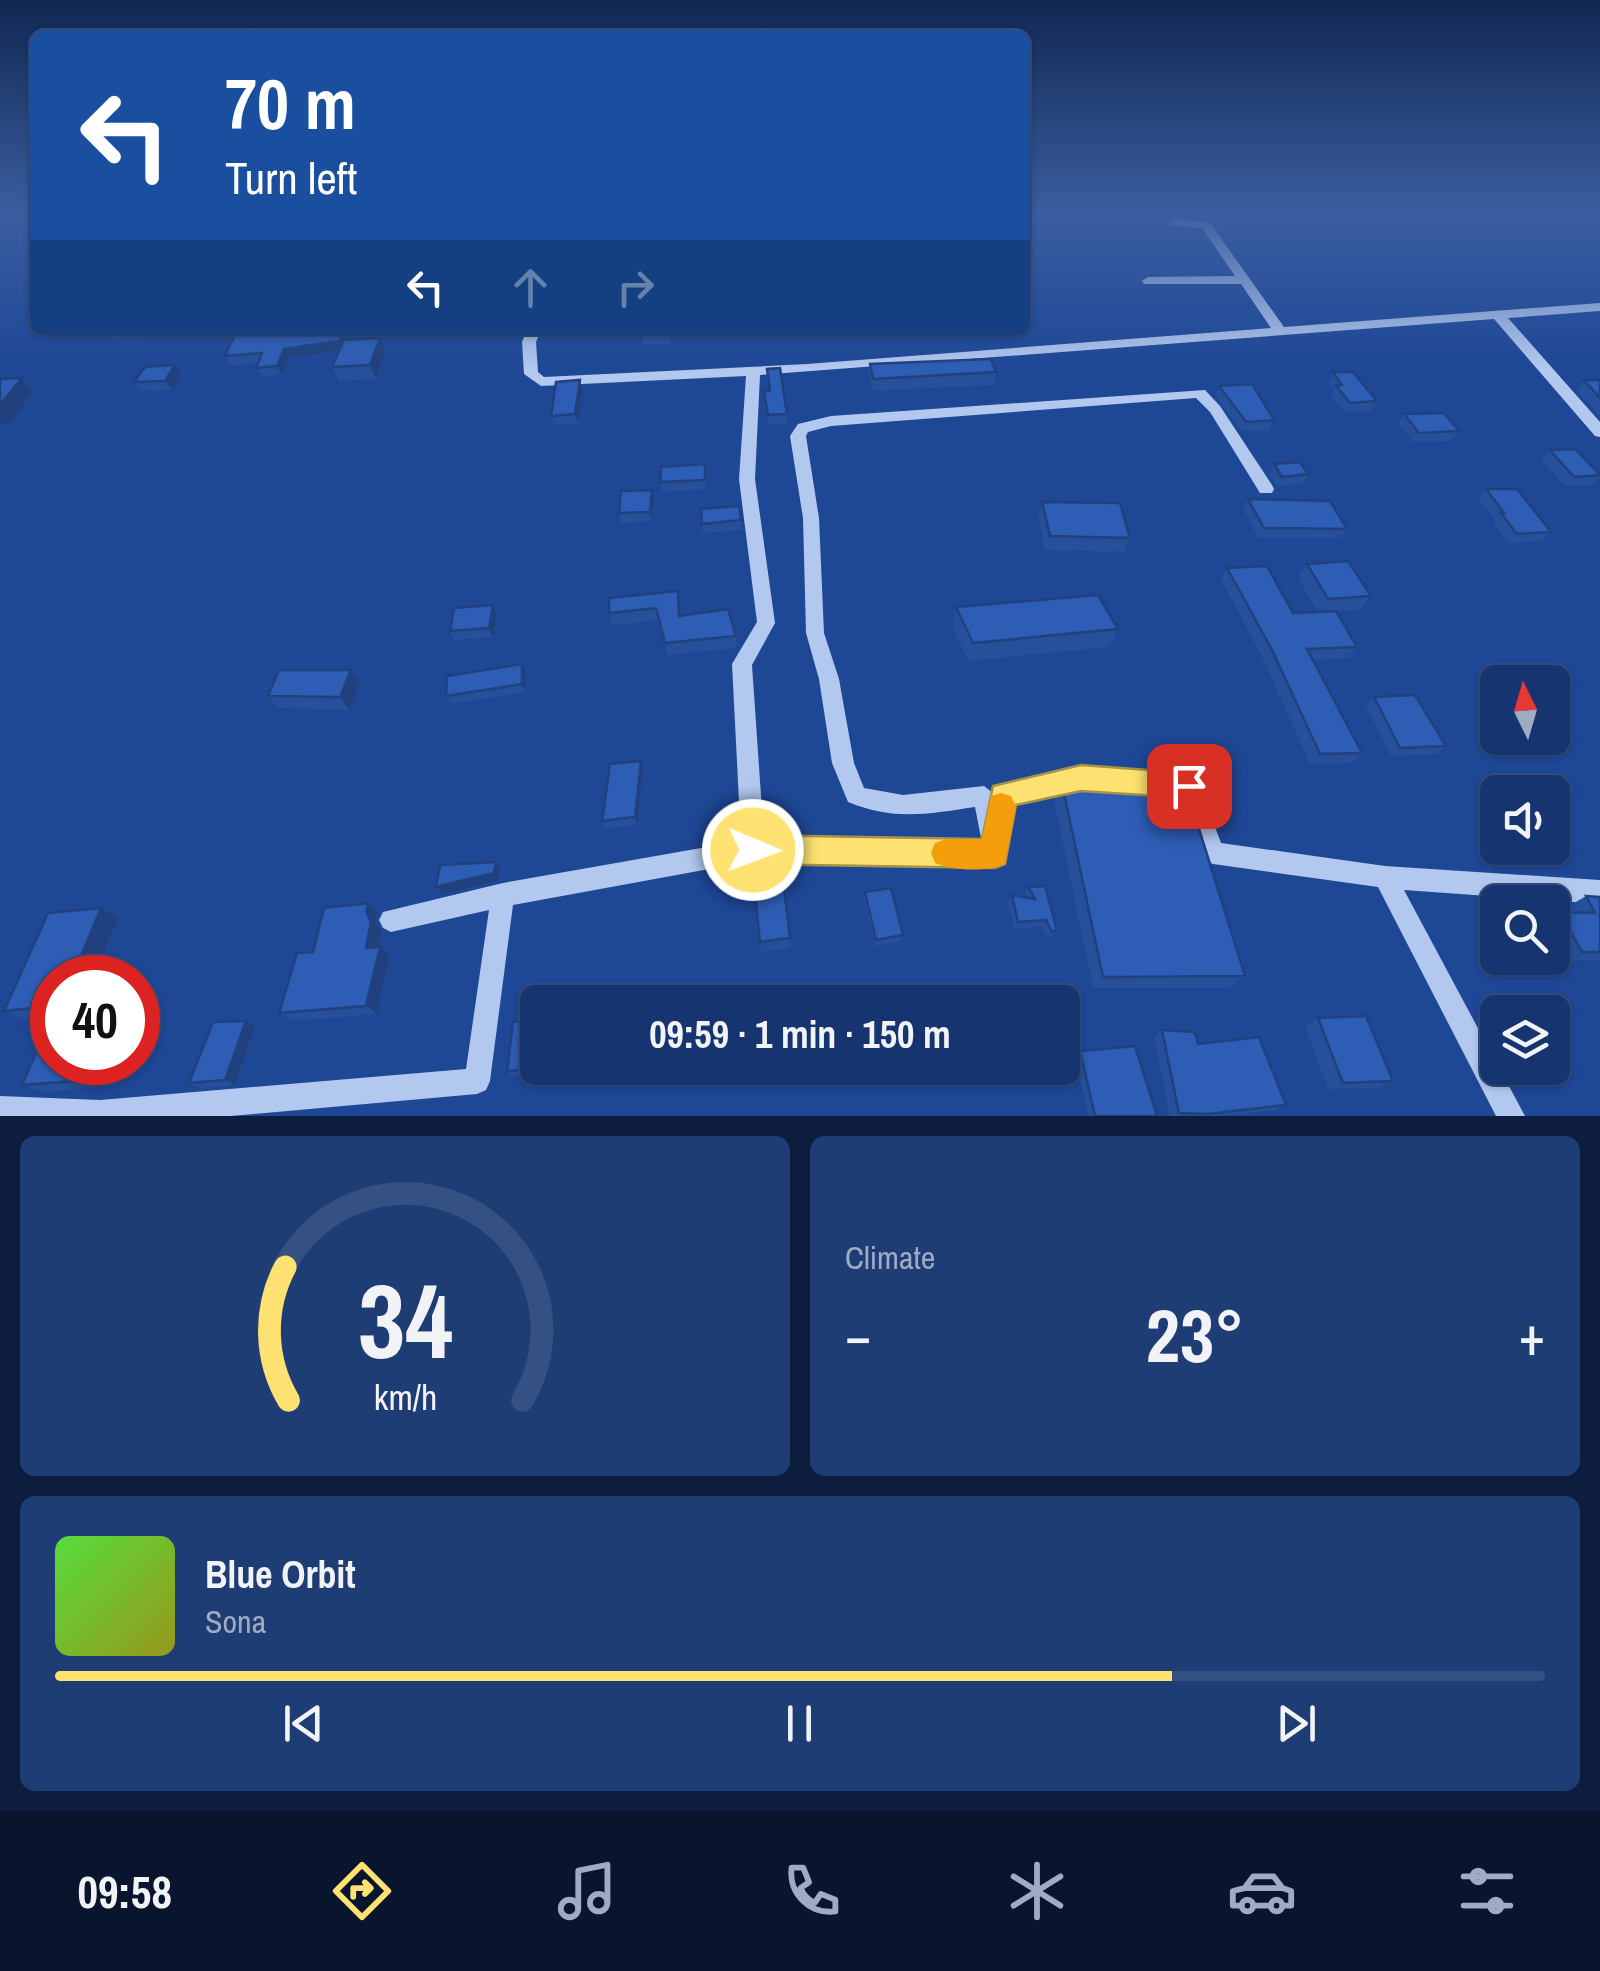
<!DOCTYPE html>
<meta charset="utf-8">
<style>
body{margin:0;font-family:"Archivo Narrow",sans-serif;background:#1f3d75;color:#f1f3f6;height:100vh;display:flex;flex-direction:column;font-size:38px;white-space:nowrap}
*{box-sizing:border-box;margin:0}
p{font-size:32px;color:#9eabc3}
.icon{flex:none;width:55px;height:55px;fill:none;stroke:currentColor;stroke-width:2;stroke-linecap:round;stroke-linejoin:round}
.map{position:relative;height:1116px;overflow:hidden}
.details{display:flex;flex-direction:column;gap:20px;padding:20px;background:#0c1d3e;flex:1}
.details>*{flex:none}
.guide{position:absolute;left:30px;top:30px;width:1000px;height:305px;border-radius:15px;box-shadow:0 2px 8px #0004,0 0 0 2px #355083;background:#1a4fa0;color:#fff;overflow:hidden}
.needle{width:65px;rotate:355deg}
.buttons{position:absolute;left:1480px;top:665px;display:grid;gap:20px}
.buttons a{display:grid;place-items:center;width:90px;height:90px;border-radius:15px;background:#163570;box-shadow:0 2px 8px #0004,0 0 0 2px #355083;font-size:50px}
.speed{position:absolute;left:30px;top:955px;display:flex;gap:20px;font-size:50px;font-weight:700;text-align:center}
.speed>*{display:grid;place-content:center;width:130px;height:130px;border-radius:50%;background:#163570;box-shadow:0 2px 8px #0004,0 0 0 2px #355083;line-height:1}
.speed .limit{border:15px solid #d22;background:#fff;color:#111}
.pin{position:absolute;display:grid;place-items:center;width:85px;height:85px;color:#fff;margin:-42px;border-radius:20px;box-shadow:0 5px 15px #0006}
.me{position:absolute;width:110px;margin:-55px;rotate:91deg;stroke-linejoin:round;filter:drop-shadow(0 0 8px #0008)}
.turn{display:flex;align-items:center;gap:35px;height:210px;padding:0 30px;font-size:45px}
.turn .icon{width:130px;height:130px;stroke-width:2.5}
.turn b{display:block;font-size:70px;line-height:85px}
.lanes{display:flex;align-items:center;height:95px;padding:0 30px;background:#0003;justify-content:center;gap:50px;direction:ltr}
.lanes .off{opacity:.35}
.big{font-size:75px;font-weight:800;line-height:1.1}
.details .tile{flex:1;display:flex;flex-direction:column;justify-content:center;gap:15px;min-width:0;padding:0 35px;border-radius:15px;background:#1f3d75}
.details .dial{align-items:center;gap:0}
.dial svg{height:260px;overflow:visible;fill:none;stroke:#355083;stroke-width:7;stroke-linecap:round;text-anchor:middle}
.dial text{fill:#f1f3f6;stroke:none}
.song{display:flex;align-items:center;gap:30px}
.cover{width:120px;height:120px;border-radius:15px;background:linear-gradient(135deg,hsl(110 70% 55%),hsl(60 70% 35%))}
.played{height:10px;border-radius:5px;background:linear-gradient(90deg,#fee271 75%,#355083 75%)}
.keys{display:flex;justify-content:space-around;direction:ltr}
.heat{display:flex;justify-content:space-between;align-items:center;font-size:55px;direction:ltr}
.details .tiles{flex:1;display:grid;gap:20px;grid-template-columns:1fr 1fr}
.tile:last-child{grid-column:span 2}
.trip{position:absolute;left:520px;top:985px;width:560px;height:100px;border-radius:15px;background:#163570;box-shadow:0 2px 8px #0004,0 0 0 2px #355083;font-weight:800;line-height:100px;text-align:center}
.dock{display:flex;height:160px;justify-content:space-around;align-items:center;background:#09152d;color:#9eabc3}
.dock .icon{width:70px;height:70px}
.dock .current{color:#fee271}
.dock b{font-size:45px;color:#f1f3f6}
.map>svg:first-child{display:block}
</style>
<div class="map">
<svg width="1600" height="1116" viewBox="0 0 1600 1116">
<rect width="100%" height="100%" fill="#1e4796"/>
<g fill="none" stroke-linecap="round" stroke-linejoin="round">
<path fill="#b2c8ef" fill-rule="evenodd" d="M1175 219 1210 223 1284 327 1600 303V311L1508 318 1600 422V437L1595 436 1494 319 760 375 755 479 775 623 752 665 764 839 982 843 975 807C927 814 895 821 848 802L832 763 819 679 806 633 803 518 790 436 798 424 831 416 1205 390 1220 406 1272 485 1274 489 1272 493H1260L1210 412 1196 398 831 426 808 432 806 436 819 518 824 633 839 679 854 763 864 788 903 795 984 786 993 793 995 788 1003 785 1081 768 1189 776 1197 779 1221 843 1385 866 1600 880V904L1404 890 1525 1116H1496L1378 887 1213 864 1205 861 1182 795 1081 788 1013 803 1006 854 1003 862 995 865 753 861 513 905 490 1081 486 1090 477 1094 231 1116H0V1096L100 1100 466 1069 489 910 391 932 383 928 379 920 383 912 503 883 741 841 732 664 757 622 739 479 746 376 541 386 524 374 522 342 527 330H541L536 342 538 372 544 377 807 364 1271 328 1241 284H1144L1142 281 1148 277 1235 276 1202 228 1171 225 1169 223Z"/>
</g>
<g fill="#27509b">
<path d="M108 330H161L156 337 115 339Z"/>
<path d="M291 330 293 333 347 336 346 339 385 351 376 379 339 381 332 367 339 351 289 358 282 375 261 377 256 368 258 363 231 366 225 356Z"/>
<path d="M641 330H670V344L643 345Z"/>
<path d="M870 364 996 372 993 385 872 391 869 377Z"/>
<path d="M1333 372 1377 401 1371 411 1344 412 1331 395 1334 390 1328 382Z"/>
<path d="M181 375 172 390 141 391 134 382Z"/>
<path d="M1584 380H1600V416L1576 390Z"/>
<path d="M1219 386 1274 420 1269 430 1241 431 1215 395Z"/>
<path d="M582 390 578 424 554 425 551 416Z"/>
<path d="M764 392 787 414V423L768 425Z"/>
<path d="M1404 414 1459 431 1452 441 1413 442 1398 423Z"/>
<path d="M1550 450 1600 476 1592 485 1565 486 1541 459Z"/>
<path d="M705 464 706 489 662 492 660 482Z"/>
<path d="M1274 464 1308 474 1303 484 1277 486 1269 474Z"/>
<path d="M1486 489 1551 532 1542 541 1508 543 1493 523 1495 520 1478 498Z"/>
<path d="M654 499 652 521 621 523 619 513Z"/>
<path d="M1248 499 1347 529 1340 538H1258L1243 508Z"/>
<path d="M1042 502 1130 538 1124 552 1045 550 1038 516Z"/>
<path d="M739 506 742 530 703 533 701 509Z"/>
<path d="M1307 564 1371 596 1360 610 1336 611 1357 647 1348 658 1313 660 1362 753 1352 763 1310 764 1264 661 1221 579 1227 568 1293 613 1318 612 1298 578Z"/>
<path d="M678 591 680 616 736 636 737 648 667 655 659 620 612 625 609 613Z"/>
<path d="M956 607 1118 629 1110 647 968 661 952 625Z"/>
<path d="M497 614 493 637 454 640 450 631Z"/>
<path d="M351 670 360 683 349 710 278 708 268 696Z"/>
<path d="M526 673 525 692 451 704 446 696Z"/>
<path d="M1374 697 1446 746 1437 754 1391 756 1366 706Z"/>
<path d="M643 769 637 825 605 829 602 821Z"/>
<path d="M1062 784 1245 976 1230 988H1093L1054 800Z"/>
<path d="M751 856 790 938 791 948 761 952Z"/>
<path d="M1028 887 1057 930 1053 936 1048 938 1042 926 1015 929 1008 902 1012 895 1027 898 1025 894Z"/>
<path d="M865 892 903 935 901 941 875 946 864 899Z"/>
<path d="M1586 896 1600 897V964L1598 960H1564L1552 939V916L1560 912H1572L1569 906Z"/>
<path d="M378 913 376 922 381 931 378 947H380L390 955 377 1014 292 1021 279 1013Z"/>
<path d="M118 918 94 978H52V1016L25 1019 4 1011Z"/>
<path d="M1318 1018 1393 1081 1377 1088 1328 1089 1305 1026Z"/>
<path d="M255 1026 235 1085 200 1088 189 1083Z"/>
<path d="M1162 1030 1198 1044 1286 1105 1275 1110 1222 1116H1170L1154 1037Z"/>
<path d="M1080 1051 1157 1116H1089L1075 1056Z"/>
<path d="M52 1062H104L95 1087 44 1092 22 1085Z"/>
<path d="M538 1068H571L570 1071 512 1076 507 1071Z"/>
</g>
<g fill="#20417e">
<path d="M342 330H344L347 336 345 350 289 358 282 375 277 366 284 349Z"/>
<path d="M380 338 385 351 376 379 370 365Z"/>
<path d="M175 365 181 375 172 390 165 381Z"/>
<path d="M22 378 33 392 6 427 0 420V405Z"/>
<path d="M580 380 582 390 578 424 575 414Z"/>
<path d="M652 490 654 499 652 521 650 512Z"/>
<path d="M493 605 497 614 493 637 489 628Z"/>
<path d="M522 664 526 673 525 692 522 684Z"/>
<path d="M351 670 360 683 349 710 340 697Z"/>
<path d="M641 761 643 769 637 825 635 817Z"/>
<path d="M496 862 500 869 498 880 442 894 436 887Z"/>
<path d="M369 903 378 913 376 922 381 931 376 956 366 948V912Z"/>
<path d="M101 908 118 918 94 978H72Z"/>
<path d="M380 947 390 955 377 1014 366 1006Z"/>
<path d="M246 1021 255 1026 235 1085 225 1080Z"/>
<path d="M82 1062H104L95 1087 75 1081Z"/>
</g>
<g fill="#2d5db4" stroke="#20417e" stroke-width="2.5">
<path d="M237 330H290L288 334 317 330H342L340 341 284 349 277 366 256 368 262 353 225 356Z"/>
<path d="M641 330H669V334L641 336Z"/>
<path d="M380 338 370 365 332 367 344 340Z"/>
<path d="M991 359 996 372 873 379 870 364Z"/>
<path d="M175 365 165 381 134 382 145 367Z"/>
<path d="M780 368 787 414 768 415 764 391H770L767 369Z"/>
<path d="M1333 372H1353L1377 401 1350 403 1336 386 1342 385Z"/>
<path d="M22 378 0 405V379Z"/>
<path d="M580 380 575 414 551 416 556 382Z"/>
<path d="M1584 380H1600V398Z"/>
<path d="M1252 384 1274 420 1246 422 1219 386Z"/>
<path d="M1444 413 1459 431 1419 433 1404 414Z"/>
<path d="M1575 449 1600 475 1574 477 1550 450Z"/>
<path d="M1300 462 1308 474 1282 477 1274 464Z"/>
<path d="M705 464V480L660 482 661 467Z"/>
<path d="M1486 489H1517L1551 532 1517 534 1501 513H1504Z"/>
<path d="M652 490 650 512 619 513 621 491Z"/>
<path d="M1248 499 1330 501 1347 529 1264 528Z"/>
<path d="M1042 502 1120 503 1130 538 1050 536Z"/>
<path d="M739 506 741 520 702 524 701 509Z"/>
<path d="M1348 561 1371 596 1328 599 1307 564Z"/>
<path d="M1267 566 1293 613 1336 611 1357 647 1307 649 1362 753 1320 754 1272 650 1227 568Z"/>
<path d="M678 591 679 616 728 609 736 636 665 643 656 608 609 613V598Z"/>
<path d="M1098 595 1118 629 973 643 956 607Z"/>
<path d="M493 605 489 628 450 631 454 608Z"/>
<path d="M522 664V684L446 696 447 676Z"/>
<path d="M279 670H351L340 697 268 696Z"/>
<path d="M1415 695 1446 746 1400 748 1374 697Z"/>
<path d="M641 761 635 817 602 821 610 764Z"/>
<path d="M1062 784H1185L1245 976 1103 977Z"/>
<path d="M756 854H780L790 938 760 942 751 856Z"/>
<path d="M496 862 494 873 436 887 440 865Z"/>
<path d="M1045 886 1057 930 1052 932 1046 920 1018 922 1012 895 1035 899 1028 887Z"/>
<path d="M891 888 903 935 876 940 865 892Z"/>
<path d="M1586 896 1600 897V952H1582L1560 912 1595 913Z"/>
<path d="M369 903 366 912 371 922 366 948 380 947 366 1006 279 1013 297 953 313 952 324 908Z"/>
<path d="M101 908 72 978H52V1006L4 1011 48 913Z"/>
<path d="M674 1000 673 1002H640V1001Z"/>
<path d="M1366 1016 1393 1081 1343 1083 1318 1018Z"/>
<path d="M52 1017V1062H82L75 1081 22 1085Z"/>
<path d="M538 1020V1068H551L507 1071 513 1022Z"/>
<path d="M246 1021 225 1080 189 1083 213 1022Z"/>
<path d="M1162 1030 1195 1032 1198 1044 1259 1037 1286 1105 1208 1114 1179 1113Z"/>
<path d="M1135 1046 1157 1116H1095L1080 1051Z"/>
</g>
<linearGradient id="sky" x2="0" y2="1"><stop stop-color="#102752"/><stop offset="0.58" stop-color="#3b5ea0"/><stop offset="1" stop-color="#3b5ea0" stop-opacity="0"/></linearGradient>
<rect width="1600" height="368" fill="url(#sky)"/>
<path fill="#fee271" stroke="#a59349" stroke-width="2.5" d="M1081 765 1189 773 1199 776 1203 786 1199 795 1189 798 1081 791 1016 805 1005 864 995 868 753 864 742 860 738 850 742 840 753 835 982 839 993 786Z"/>
<path fill="#f59e0b" d="M1001 793 1011 796 1016 806 1005 864C986 872 954 871 935 863L931 853 935 843 946 839H982L991 796Z"/>
</svg>
<div class="buttons">
<a><svg class="needle" viewBox="-14 -14 28 28"><path d="M0-13l5 13h-10z" fill="#e53935"/><path d="M0 13l5-13h-10z" fill="#9eabc3"/></svg></a>
<a><svg class="icon" aria-label="sound" viewBox="0 0 24 24"><path d="M4 9h4l5-4v14l-5-4H4zM17 9q2 3 0 6"/></svg></a>
<a><svg class="icon" aria-label="search" viewBox="0 0 24 24"><circle cx="10" cy="10" r="6"/><path d="M15 15l6 6"/></svg></a>
<a><svg class="icon" aria-label="layers" viewBox="0 0 24 24"><path d="M12 4l9 5-9 5-9-5zM3 14l9 5 9-5"/></svg></a>
</div>
<div class="speed"><div class="limit">40</div></div>
<div class="pin" style="left:1189px;top:786px;background:#d93025"><svg class="icon" aria-label="arrive" viewBox="0 0 24 24"><path d="M6 21V4h12l-3 4 3 4H6"/></svg></div>
<svg class="me" style="left:753px;top:850px" viewBox="-20 -20 40 40"><circle r="17" fill="#fee271" stroke="#fff" stroke-width="3"/><path d="M0-11L8 9 0 5-8 9z" fill="#fff"/></svg>
<div class="trip">09:59 · 1 min · 150 m</div>
<div class="guide">
<div class="turn"><svg class="icon" aria-label="left" viewBox="0 0 24 24"><path d="M17 20v-9H6M10 6l-5 5 5 5"/></svg><div><b>70 m</b>Turn left</div></div>
<div class="lanes"><svg class="icon" aria-label="left" viewBox="0 0 24 24"><path d="M17 20v-9H6M10 6l-5 5 5 5"/></svg><svg class="icon off" aria-label="ahead" viewBox="0 0 24 24"><path d="M12 20V5M6 11l6-6 6 6"/></svg><svg class="icon off" aria-label="right" viewBox="0 0 24 24"><path d="M7 20v-9h11M14 6l5 5-5 5"/></svg></div>
</div>
</div>
<section class="details">
<div class="tiles">
<div class="tile dial"><svg viewBox="0 0 100 80">
<path d="M14 69A42 42 0 1 1 86 69"/>
<path d="M14 69A42 42 0 0 1 13 28" stroke="#fee271"/>
<text x="50" y="56" font-size="32" font-weight="700">34</text>
<text x="50" y="72" font-size="11">km/h</text>
</svg></div>
<div class="tile"><p>Climate</p>
<div class="heat"><a>−</a><b class="big">23°</b><a>+</a></div>
</div>
<div class="tile">
<div class="song"><i class="cover"></i><div><b>Blue Orbit</b><p>Sona</p></div></div>
<div class="played"></div>
<div class="keys"><svg class="icon" aria-label="previous" viewBox="0 0 24 24"><path d="M18 5L8 12l10 7zM5 5v14"/></svg><svg class="icon" aria-label="pause" viewBox="0 0 24 24"><path d="M8 5v14M16 5v14"/></svg><svg class="icon" aria-label="next" viewBox="0 0 24 24"><path d="M6 5l10 7-10 7zM19 5v14"/></svg></div>
</div>
</div>
</section>
<nav class="dock">
<b>09:58</b>
<svg class="icon current" aria-label="directions" viewBox="0 0 24 24"><path d="M12 3l9 9-9 9-9-9zM9 14v-3h6M13 9l2 2-2 2"/></svg>
<svg class="icon" aria-label="music" viewBox="0 0 24 24"><path d="M9 18V5l10-2v13"/><circle cx="6" cy="18" r="3"/><circle cx="16" cy="16" r="3"/></svg>
<svg class="icon" aria-label="phone" viewBox="0 0 24 24"><path d="M5 4h4l2 5-3 2q2 4 5 5l2-3 5 2v4C11 20 4 13 5 4z"/></svg>
<svg class="icon" aria-label="climate" viewBox="0 0 24 24"><path d="M12 3v18M4 7l16 10M4 17L20 7"/></svg>
<svg class="icon" aria-label="car" viewBox="0 0 24 24"><path d="M5 17H2v-5l4-1 3-4h7l3 4 3 1v5h-3M9 17h6M6 11h13"/><circle cx="7" cy="17" r="2"/><circle cx="17" cy="17" r="2"/></svg>
<svg class="icon" aria-label="filters" viewBox="0 0 24 24"><path d="M4 7h16M4 17h16"/><circle cx="9" cy="7" r="2"/><circle cx="15" cy="17" r="2"/></svg>
</nav>
